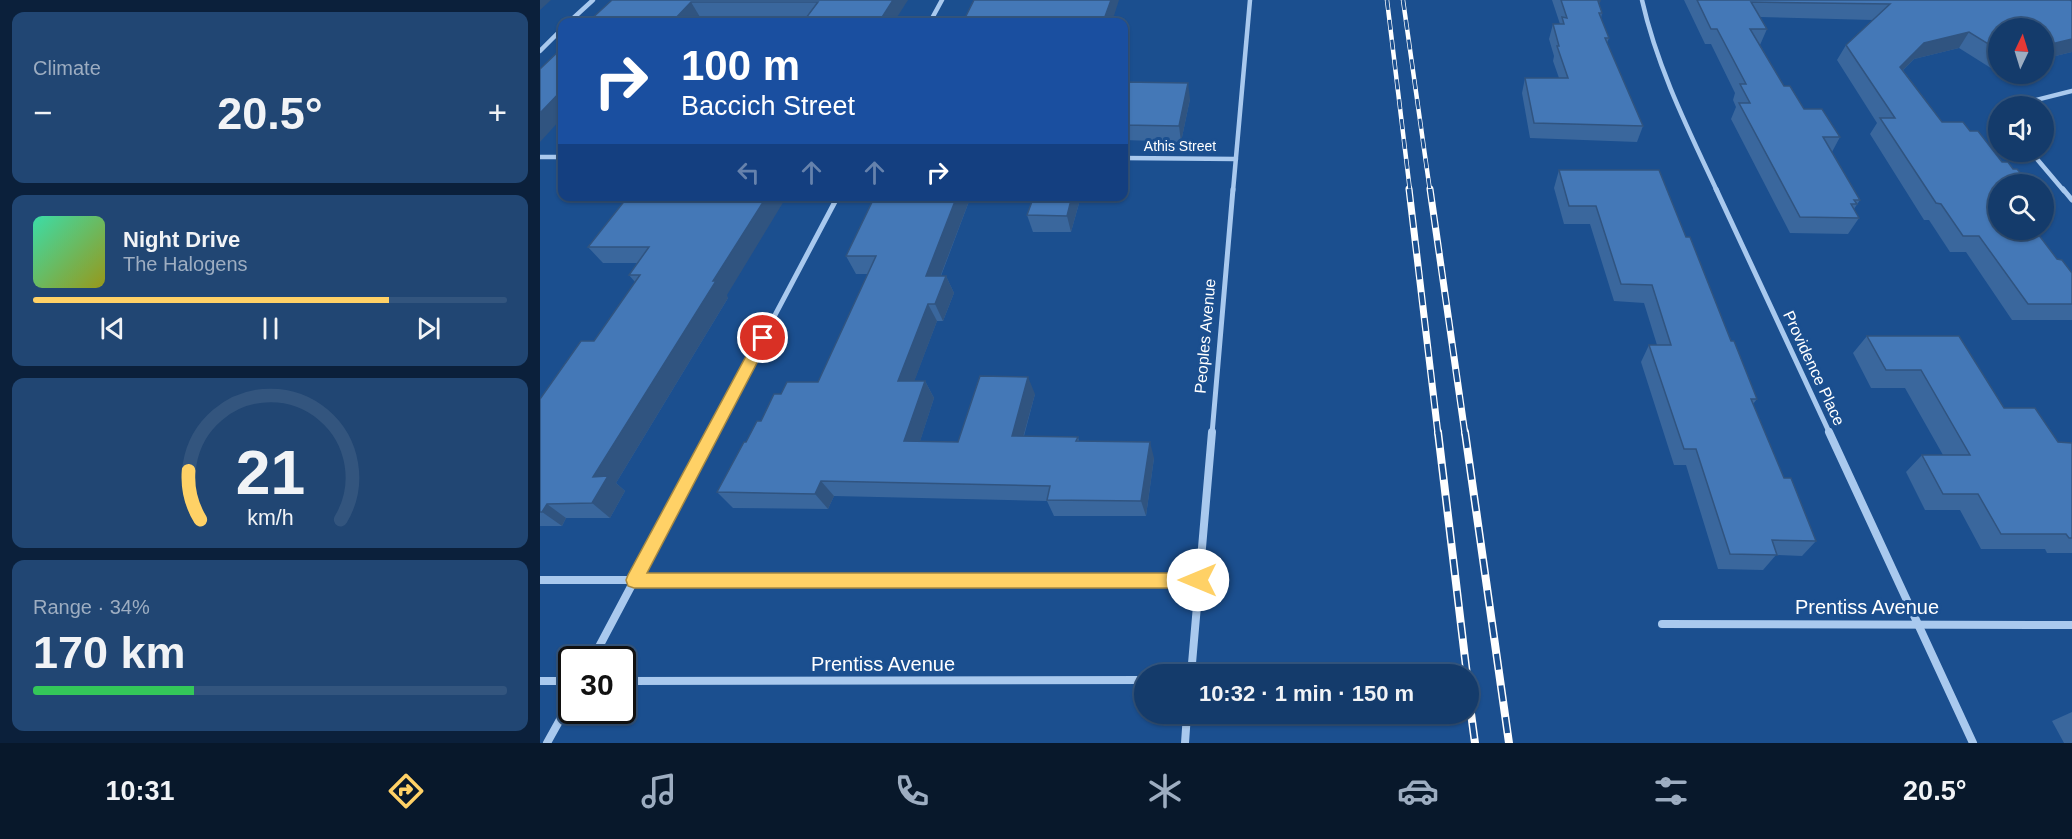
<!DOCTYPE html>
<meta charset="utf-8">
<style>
body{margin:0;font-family:Helvetica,sans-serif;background:#214673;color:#f1f3f6;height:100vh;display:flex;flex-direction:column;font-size:22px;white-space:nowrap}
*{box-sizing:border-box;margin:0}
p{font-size:20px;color:#9dadc1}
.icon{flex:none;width:33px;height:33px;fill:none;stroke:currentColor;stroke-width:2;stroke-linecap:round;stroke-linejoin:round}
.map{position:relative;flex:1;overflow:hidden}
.drawer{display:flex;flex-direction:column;gap:12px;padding:12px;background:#0b203b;width:540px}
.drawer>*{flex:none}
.top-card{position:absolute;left:18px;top:18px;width:570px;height:183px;border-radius:12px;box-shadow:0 2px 4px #0004,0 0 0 2px #33557e;background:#1a4fa0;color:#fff;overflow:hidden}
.needle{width:39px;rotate:4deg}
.fabs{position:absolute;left:1448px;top:18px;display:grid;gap:12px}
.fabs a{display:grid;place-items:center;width:66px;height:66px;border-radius:50%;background:#143b6b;box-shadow:0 2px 4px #0004,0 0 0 2px #33557e;font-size:30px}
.speed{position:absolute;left:18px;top:646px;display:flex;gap:12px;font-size:30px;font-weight:700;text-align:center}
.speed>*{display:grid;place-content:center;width:78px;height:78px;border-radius:50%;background:#143b6b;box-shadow:0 2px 4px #0004,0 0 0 2px #33557e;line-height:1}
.speed .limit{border:3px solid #111;border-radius:9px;background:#fff;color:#111}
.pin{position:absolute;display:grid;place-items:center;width:51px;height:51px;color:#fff;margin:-26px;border:3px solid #fff;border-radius:50%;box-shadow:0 2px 6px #0007}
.me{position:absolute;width:66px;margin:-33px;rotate:270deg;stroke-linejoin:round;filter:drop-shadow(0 0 4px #0008)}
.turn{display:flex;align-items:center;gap:21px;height:126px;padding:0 24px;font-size:27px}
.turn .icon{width:78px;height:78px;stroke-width:2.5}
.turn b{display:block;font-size:42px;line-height:51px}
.lanes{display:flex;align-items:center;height:57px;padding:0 24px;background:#0003;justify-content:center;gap:30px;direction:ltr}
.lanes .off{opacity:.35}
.big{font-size:45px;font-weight:700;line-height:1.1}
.drawer .card{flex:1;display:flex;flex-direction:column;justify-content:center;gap:9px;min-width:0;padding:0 21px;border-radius:12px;background:#214673}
.drawer .dial{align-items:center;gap:0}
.dial svg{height:156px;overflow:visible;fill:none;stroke:#33557e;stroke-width:7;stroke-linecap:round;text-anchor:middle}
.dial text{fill:#f1f3f6;stroke:none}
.song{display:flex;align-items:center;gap:18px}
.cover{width:72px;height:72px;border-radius:9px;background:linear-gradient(135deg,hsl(160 70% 55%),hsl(60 70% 35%))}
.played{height:6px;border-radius:3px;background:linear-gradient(90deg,#ffd166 75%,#33557e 75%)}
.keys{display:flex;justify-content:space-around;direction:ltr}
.heat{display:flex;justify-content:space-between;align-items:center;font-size:33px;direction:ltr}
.charge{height:9px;border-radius:4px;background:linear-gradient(90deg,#34c759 34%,#33557e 0)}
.trip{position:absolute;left:594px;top:664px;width:345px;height:60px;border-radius:30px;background:#143b6b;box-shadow:0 2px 4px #0004,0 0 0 2px #33557e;font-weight:700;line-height:60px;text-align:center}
.dock{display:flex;height:96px;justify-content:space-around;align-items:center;background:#08182b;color:#9dadc1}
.dock .icon{width:42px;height:42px}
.dock .current{color:#ffd166}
.dock b{font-size:27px;color:#f1f3f6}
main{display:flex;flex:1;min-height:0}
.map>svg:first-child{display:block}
</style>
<main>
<section class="drawer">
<div class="card"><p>Climate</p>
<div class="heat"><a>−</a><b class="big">20.5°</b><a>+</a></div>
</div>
<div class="card">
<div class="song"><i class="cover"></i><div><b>Night Drive</b><p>The Halogens</p></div></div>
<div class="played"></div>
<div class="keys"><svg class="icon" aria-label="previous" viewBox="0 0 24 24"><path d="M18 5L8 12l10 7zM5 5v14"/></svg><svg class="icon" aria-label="pause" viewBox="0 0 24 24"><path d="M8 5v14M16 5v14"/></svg><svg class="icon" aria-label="next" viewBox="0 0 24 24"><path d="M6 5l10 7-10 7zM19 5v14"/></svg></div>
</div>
<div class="card dial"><svg viewBox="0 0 100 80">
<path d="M14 69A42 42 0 1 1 86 69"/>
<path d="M14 69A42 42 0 0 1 8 44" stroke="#ffd166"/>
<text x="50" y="56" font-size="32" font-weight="700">21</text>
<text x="50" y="72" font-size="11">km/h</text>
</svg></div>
<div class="card"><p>Range · 34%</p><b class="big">170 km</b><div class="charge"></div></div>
</section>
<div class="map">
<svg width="1532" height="743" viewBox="0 0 1532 743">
<rect width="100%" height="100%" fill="#1b4f8f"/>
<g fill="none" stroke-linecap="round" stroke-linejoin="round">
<g stroke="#a9c9ee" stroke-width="4.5">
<path d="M1102 0C1117 67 1148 129 1177 191"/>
<path d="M29 22 53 0"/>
<path d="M390 22 402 0"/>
<path d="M0 51 22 29"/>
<path d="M1472 106 1532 91"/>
<path d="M1491 152 1524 191"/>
<path d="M0 157H22"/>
<path d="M584 158 696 159"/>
<path d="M693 191 710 0"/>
</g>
<g stroke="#a9c9ee" stroke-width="5">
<path d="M1176 189 1290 434"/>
<path d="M1523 189 1532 200"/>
<path d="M172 434 298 196"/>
<path d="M672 434 693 189"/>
</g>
<g stroke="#a9c9ee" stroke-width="8">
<path d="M1289 432 1433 743"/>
<path d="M0 580H658"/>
<path d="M1122 624 1532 625"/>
<path d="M52 660 173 432"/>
<path d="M651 675 672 432"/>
<path d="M0 681H32"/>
<path d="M82 681 604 680"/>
<path d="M7 743 32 698"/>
<path d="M645 743 647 714"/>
</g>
<g stroke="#fff" stroke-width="4.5">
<g id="rail-far2">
<path d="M847 0 870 191"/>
<path d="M863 0 890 191"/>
</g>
</g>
<g stroke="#fff" stroke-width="7">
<g id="rail-far1">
<path d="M869 189 898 434"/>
<path d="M890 189 925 434"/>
</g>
</g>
<g stroke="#fff" stroke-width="8">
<g id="rail">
<path d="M898 432 927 675"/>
<path d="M925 432 969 743"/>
<path d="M928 691 935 743"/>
</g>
</g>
<use href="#rail-far2" stroke="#1b4f8f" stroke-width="3" stroke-dasharray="10" stroke-linecap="butt"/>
<use href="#rail-far1" stroke="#1b4f8f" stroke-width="4.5" stroke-dasharray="13" stroke-linecap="butt"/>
<use href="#rail" stroke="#1b4f8f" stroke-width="5" stroke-dasharray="16" stroke-linecap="butt"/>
</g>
<g fill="#3a679d">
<path d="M72 0H368L267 17H160Z"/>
<path d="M1012 0H1060L1059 4 1062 13 1061 18 1069 38 1067 43 1103 126 1097 142 990 138 982 93 985 78H1019L1013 61 1014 56 1009 39 1013 24H1020Z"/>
<path d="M1144 0H1532V52L1503 59V28H1458V70H1454L1419 48 1374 59 1363 70 1402 122 1458 184 1517 259 1532 273V320H1472L1426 252H1410L1389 220H1384L1330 134 1337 123 1297 60 1306 45 1333 20 1220 17 1227 29 1220 45 1244 86 1264 109 1300 137 1292 152 1320 200 1314 209 1319 218 1308 234 1250 233 1191 119 1196 107 1193 100 1195 93 1171 44H1165Z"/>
<path d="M584 82 650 99 641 142 584 140Z"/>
<path d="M1019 170 1146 237 1217 399 1213 404 1244 478 1276 541 1262 556 1236 555 1223 570 1178 569 1146 465H1134L1101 362 1109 345H1117L1104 303 1074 301 1050 224H1024L1014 188Z"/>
<path d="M335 196H431L401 276H406L414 293 403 321H397L374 381H385L394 398 380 441 418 442 495 394 484 436 538 437 539 441 614 458 606 516H514L507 501 294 496 288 509 193 508 177 492 206 442 241 394 278 382 328 274H316L306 256Z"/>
<path d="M494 196H541L531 232H493L487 215Z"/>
<path d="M86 199 188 298 76 483 85 491 70 518H26L22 526H0V399L54 341 95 282 89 275 97 263H63L48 247Z"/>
<path d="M1327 336 1464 408 1518 442 1532 443V553H1507L1505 549H1441L1420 510H1385L1366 472 1382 455H1403L1365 388H1331L1313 353Z"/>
<path d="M1532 712V743H1524L1512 721Z"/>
</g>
<g fill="#305480">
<path d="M0 0H11L0 10Z"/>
<path d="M353 0H368L354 22H339Z"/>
<path d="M571 0H579L572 22H563Z"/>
<path d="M151 2 160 17 155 22H132Z"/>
<path d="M1429 32 1419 48 1374 59 1350 83 1360 67 1384 43Z"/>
<path d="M1532 39V52L1503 59V46Z"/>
<path d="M648 83 650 99 641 142 639 126Z"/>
<path d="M22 90V118L0 142V113Z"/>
<path d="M227 196H247L187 295 188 298 76 483 85 491 70 518 52 503 53 477 173 281Z"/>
<path d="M417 196H431L394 293 386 276Z"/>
<path d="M532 196H541L531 232 527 216Z"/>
<path d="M406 276 414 293 403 321 395 304Z"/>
<path d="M388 304 397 321 368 398 358 381Z"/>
<path d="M488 377 495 394 479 452 472 436Z"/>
<path d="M385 381 394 398 375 457 364 441Z"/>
<path d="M610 442 614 458 606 516 601 501Z"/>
<path d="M281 481 294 496 288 509 275 494Z"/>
<path d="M7 504 26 518 22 526 2 512Z"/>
</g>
<g fill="#4478b7" stroke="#305480" stroke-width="1.5">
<path d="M72 0H353L339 22H263L278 2H151L132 22H48Z"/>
<path d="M434 0H571L563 22H423Z"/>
<path d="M1021 0H1060V1H1058L1062 13H1059L1069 38H1065L1103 126 994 123 985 78H1028L1017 46H1019L1013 24H1024L1022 17 1027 18Z"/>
<path d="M1157 0H1530L1532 1V39L1503 46V28H1458V50L1429 32 1384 43 1360 67 1402 122H1423L1430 131H1438L1462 162H1468L1473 169H1477L1490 184H1458V230H1495L1517 259 1522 260 1532 273V304H1488L1439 236H1423L1401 204 1396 203 1340 118H1355L1306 45 1350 4 1211 2 1227 29H1210L1244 86H1250L1264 109H1282L1300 137H1283L1320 200H1314L1317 204H1311L1319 218 1260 217 1199 103H1210L1200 84H1206L1177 29H1171Z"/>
<path d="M22 48V90L0 113V69Z"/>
<path d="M584 82 648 83 639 126 584 125Z"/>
<path d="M1019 170H1119L1146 237H1150L1191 341H1194L1217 399H1211L1244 478H1251L1276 541 1232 540 1237 555 1190 554 1156 449H1144L1109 345H1131L1112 285 1081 284 1056 206H1029Z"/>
<path d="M96 196H227L173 281H176L53 477 68 476 52 503 7 504 2 512H0V399L41 341H54L100 275H89L109 247H48L86 199H94Z"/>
<path d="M335 196H417L386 276H406L395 304H388L358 381H385L364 441 418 442 440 376 488 377 472 436 538 437 536 441 610 442 601 501 507 500 510 486 281 481 275 494 177 492 204 442H206L217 421H221L234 394H241L247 382H278L336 256H306Z"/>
<path d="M494 196H532L527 216 487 215Z"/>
<path d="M1327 336H1419L1464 408H1495L1518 442 1532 443V538H1529L1526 534H1461L1438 494H1403L1382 455H1430L1381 370H1346Z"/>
</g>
<path fill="#ffd166" stroke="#a68842" stroke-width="1.5" d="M223 333 230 338 107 573H658L664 575 666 580 664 586 658 588H94L88 586 86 580 88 575 218 334Z"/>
<g text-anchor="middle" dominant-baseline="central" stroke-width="6" stroke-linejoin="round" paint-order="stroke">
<g font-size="14" fill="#fff" stroke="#1b4f8f">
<text x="640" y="146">Athis Street</text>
</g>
<g font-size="16" fill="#fff" stroke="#1b4f8f">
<text transform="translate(665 336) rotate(-85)">Peoples Avenue</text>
<text transform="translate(1274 368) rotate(65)">Providence Place</text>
</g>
<g font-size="20" fill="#fff" stroke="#1b4f8f">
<text x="1327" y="607">Prentiss Avenue</text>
<text x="343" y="664">Prentiss Avenue</text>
</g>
</g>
</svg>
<div class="fabs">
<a><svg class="needle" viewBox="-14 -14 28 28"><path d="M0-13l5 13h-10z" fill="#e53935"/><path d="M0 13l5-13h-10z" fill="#9dadc1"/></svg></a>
<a><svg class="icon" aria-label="sound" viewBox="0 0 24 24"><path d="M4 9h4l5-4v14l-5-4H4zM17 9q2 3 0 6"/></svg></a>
<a><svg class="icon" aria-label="search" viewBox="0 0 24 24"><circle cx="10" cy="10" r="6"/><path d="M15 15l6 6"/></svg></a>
</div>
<div class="speed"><div class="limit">30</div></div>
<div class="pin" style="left:223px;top:338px;background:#d93025"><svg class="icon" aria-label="arrive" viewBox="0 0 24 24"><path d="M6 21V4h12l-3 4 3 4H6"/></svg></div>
<svg class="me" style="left:658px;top:580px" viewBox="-20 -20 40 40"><circle r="19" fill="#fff"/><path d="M0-13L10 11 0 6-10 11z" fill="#ffd166"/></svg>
<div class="trip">10:32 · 1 min · 150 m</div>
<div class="top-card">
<div class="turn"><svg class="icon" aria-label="right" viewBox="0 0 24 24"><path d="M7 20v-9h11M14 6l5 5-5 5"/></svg><div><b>100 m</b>Baccich Street</div></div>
<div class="lanes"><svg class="icon off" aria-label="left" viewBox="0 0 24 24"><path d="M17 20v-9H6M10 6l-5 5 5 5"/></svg><svg class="icon off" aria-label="ahead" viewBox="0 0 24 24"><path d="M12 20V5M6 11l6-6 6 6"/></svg><svg class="icon off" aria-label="ahead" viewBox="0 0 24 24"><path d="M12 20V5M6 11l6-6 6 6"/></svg><svg class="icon" aria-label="right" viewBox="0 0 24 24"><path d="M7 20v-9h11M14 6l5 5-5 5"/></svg></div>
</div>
</div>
</main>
<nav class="dock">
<b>10:31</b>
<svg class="icon current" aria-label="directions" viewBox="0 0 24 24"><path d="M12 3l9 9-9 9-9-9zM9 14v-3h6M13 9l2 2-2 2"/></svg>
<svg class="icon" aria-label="music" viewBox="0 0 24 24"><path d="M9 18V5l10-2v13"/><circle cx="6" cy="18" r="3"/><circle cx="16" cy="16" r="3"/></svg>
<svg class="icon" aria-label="phone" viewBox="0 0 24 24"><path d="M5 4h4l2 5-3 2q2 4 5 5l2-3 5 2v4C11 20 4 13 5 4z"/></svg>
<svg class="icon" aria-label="climate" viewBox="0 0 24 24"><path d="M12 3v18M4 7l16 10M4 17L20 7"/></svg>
<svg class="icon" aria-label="car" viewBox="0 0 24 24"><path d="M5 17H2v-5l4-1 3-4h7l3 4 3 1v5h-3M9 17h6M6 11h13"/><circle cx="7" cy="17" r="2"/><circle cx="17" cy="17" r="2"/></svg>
<svg class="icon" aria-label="filters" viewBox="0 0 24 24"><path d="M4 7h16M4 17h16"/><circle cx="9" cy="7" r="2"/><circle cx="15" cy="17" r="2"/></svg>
<b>20.5°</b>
</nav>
